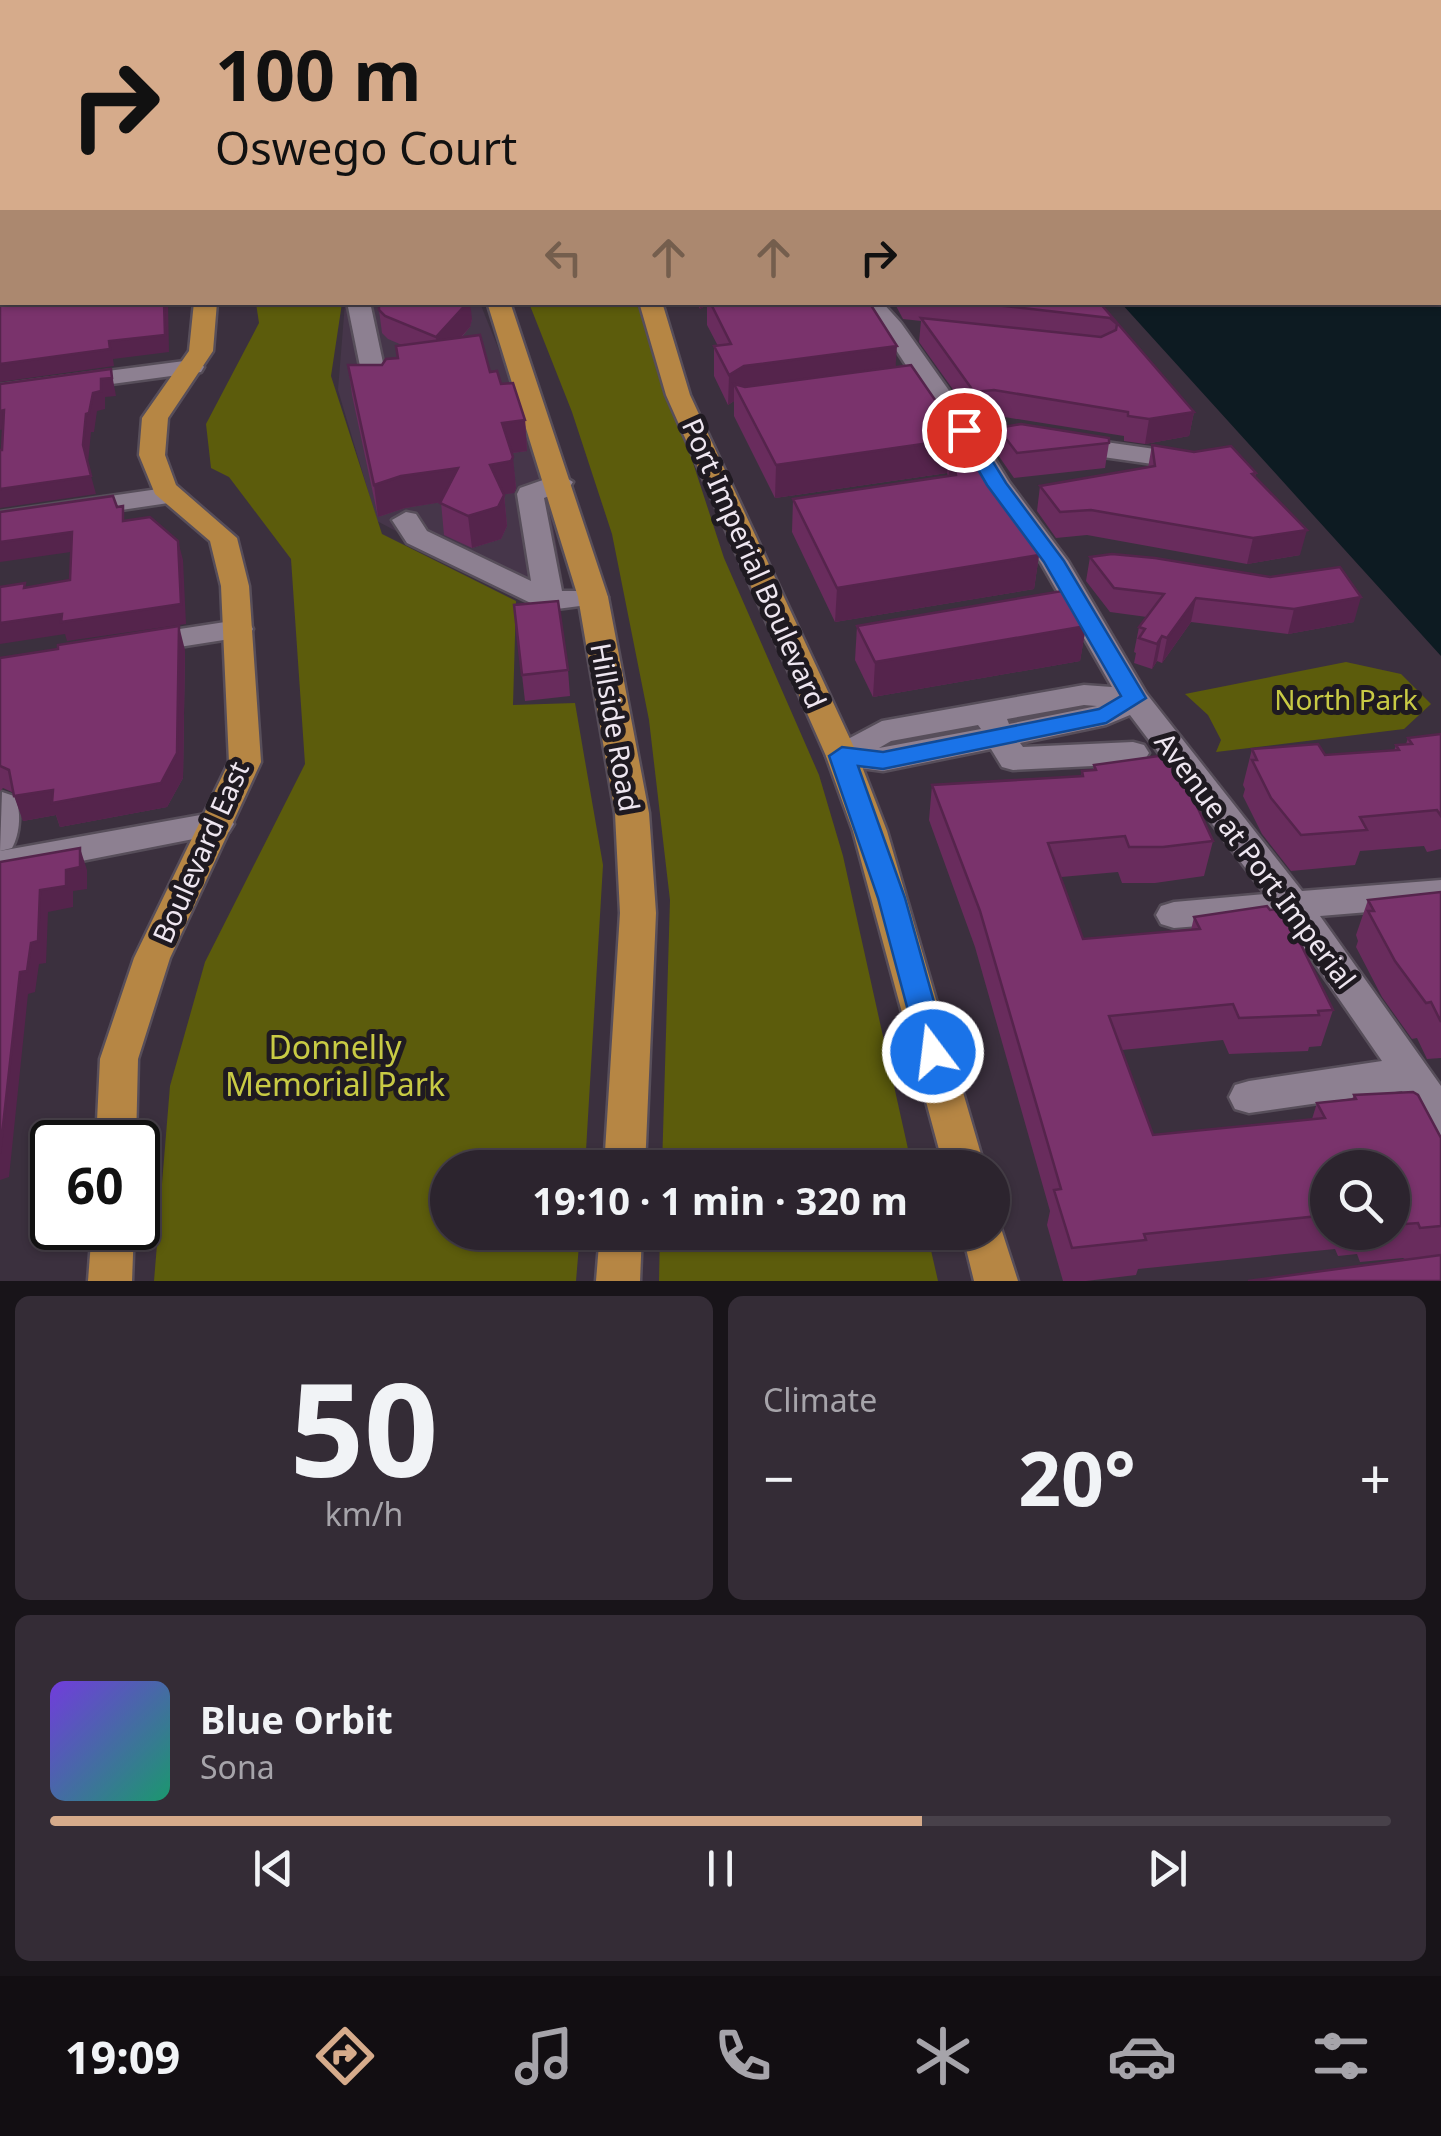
<!DOCTYPE html>
<meta charset="utf-8">
<style>
body{margin:0;font-family:"Noto Sans",sans-serif;background:#342c36;color:#f1f3f6;height:100vh;display:flex;flex-direction:column;font-size:38px;white-space:nowrap}
*{box-sizing:border-box;margin:0}
p{font-size:32px;color:#a6a4aa}
.icon{flex:none;width:55px;height:55px;fill:none;stroke:currentColor;stroke-width:2;stroke-linecap:round;stroke-linejoin:round}
.map{position:relative;height:1281px;overflow:hidden}
.side{display:flex;flex-direction:column;gap:15px;padding:15px;background:#181419;flex:1}
.side>*{flex:none}
.guide{position:absolute;left:0px;top:0px;width:1442px;height:305px;box-shadow:0 2px 8px #0004,0 0 0 2px #48414a;background:#d6ab8b;color:#111;overflow:hidden}
.controls{position:absolute;left:1310px;top:1150px;display:grid;gap:20px}
.controls a{display:grid;place-items:center;width:100px;height:100px;border-radius:50%;background:#2c242e;box-shadow:0 2px 8px #0004,0 0 0 2px #48414a;font-size:50px}
.speed{position:absolute;left:30px;top:1120px;display:flex;gap:20px;font-size:50px;font-weight:700;text-align:center}
.speed>*{display:grid;place-content:center;width:130px;height:130px;border-radius:50%;background:#2c242e;box-shadow:0 2px 8px #0004,0 0 0 2px #48414a;line-height:1}
.speed .limit{border:5px solid #111;border-radius:15px;background:#fff;color:#111}
.pin{position:absolute;display:grid;place-items:center;width:85px;height:85px;color:#fff;margin:-42px;border:5px solid #fff;border-radius:50%;box-shadow:0 2px 10px #0007}
.me{position:absolute;width:110px;margin:-55px;rotate:345deg;stroke-linejoin:round;filter:drop-shadow(0 0 8px #0008)}
.turn{display:flex;align-items:center;gap:35px;height:210px;padding:0 50px;font-size:45px}
.turn .icon{width:130px;height:130px;stroke-width:2.5}
.turn b{display:block;font-size:70px;line-height:85px}
.lanes{display:flex;align-items:center;height:95px;padding:0 50px;background:#0003;justify-content:center;gap:50px;direction:ltr}
.lanes .off{opacity:.35}
.big{font-size:75px;font-weight:700;line-height:1.1}
.side .tile{flex:1;display:flex;flex-direction:column;justify-content:center;gap:15px;min-width:0;padding:0 35px;border-radius:15px;background:#342c36}
.side .dial{align-items:center;gap:0}
.dial b{font-size:130px;line-height:1}
.song{display:flex;align-items:center;gap:30px}
.cover{width:120px;height:120px;border-radius:15px;background:linear-gradient(135deg,hsl(260 70% 55%),hsl(160 70% 35%))}
.played{height:10px;border-radius:5px;background:linear-gradient(90deg,#d6ab8b 65%,#48414a 65%)}
.keys{display:flex;justify-content:space-around;direction:ltr}
.heat{display:flex;justify-content:space-between;align-items:center;font-size:55px;direction:ltr}
.side .tiles{flex:1;display:grid;gap:15px;grid-template-columns:1fr 1fr}
.tile:last-child{grid-column:span 2}
.trip{position:absolute;left:430px;top:1150px;width:580px;height:100px;border-radius:50px;background:#2c242e;box-shadow:0 2px 8px #0004,0 0 0 2px #48414a;font-weight:700;line-height:100px;text-align:center}
.tab-bar{display:flex;height:160px;justify-content:space-around;align-items:center;background:#120e12;color:#a6a4aa}
.tab-bar .icon{width:70px;height:70px}
.tab-bar .on{color:#d6ab8b}
.tab-bar b{font-size:45px;color:#f1f3f6}
.map>svg:first-child{display:block}
</style>
<div class="map">
<svg width="1441" height="1281" viewBox="0 0 1441 1281">
<rect width="100%" height="100%" fill="#3b303e"/>
<path fill="#46364a" d="M345 303H480L540 452 566 599 532 603 377 521 338 390Z"/>
<g fill="#5c5c0c">
<path d="M256 303H342L331 376 382 534 516 601 513 705 575 703 603 865 585 1167 448 1168V1232L580 1233 576 1281H154L170 1086 205 962 305 764 291 559 229 477 211 468 206 424 259 323Z"/>
<path d="M529 303H641L724 558 819 775 843 856 912 1167H662L670 900 649 720 612 534 572 412Z"/>
<path d="M1346 662 1401 674 1431 704 1404 729 1216 752 1221 740 1208 715 1185 694Z"/>
<path d="M660 1233H927L938 1281H659Z"/>
</g>
<path fill="#0d1b22" d="M826 0H1441V656L1121 303 1440 302V2Z"/>
<g fill="none" stroke-linecap="round" stroke-linejoin="round">
<g stroke="#574e5a" stroke-width="5">
<g id="minor">
<path d="M347 302H370L388 386 385 391 376 393 364 386Z"/>
<path d="M858 302H882L901 323 972 423 1197 455 1201 461 1188 469 983 440 1009 482 1068 561 1146 693 1302 891 1441 880V906L1320 916 1441 1086V1138L1427 1133 1402 1091 1249 1113 1235 1109 1229 1097 1235 1085 1249 1081 1382 1061 1284 919 1174 928 1161 924 1156 915 1161 906 1174 902 1265 894 1130 715 1106 725 1020 743 1023 747 1133 742 1144 745 1149 753 1144 761 1133 764 1013 770 1002 767 991 749 883 771 831 764 826 756 831 748 882 721 1084 685 1112 687 1041 563 984 485 885 333ZM1084 705 1097 706 1009 724 1007 719ZM978 725 981 729 879 748 891 741Z"/>
<path d="M192 360 201 362 204 367 201 372 0 399V385Z"/>
<path d="M560 474 573 482 569 488 544 498 562 591H603L608 597 603 603 549 610 539 607 407 543 392 520 406 512 416 514 427 531 531 581 517 494 520 488Z"/>
<path d="M172 487 185 495 182 501 0 528V512Z"/>
<path d="M238 620 249 622 253 629 249 636 141 653 130 651 126 644 130 637 141 635Z"/>
<path d="M2 792 14 796C22 809 20 834 12 848L0 851Z"/>
<path d="M217 812 229 816 234 824 229 832 0 877V851Z"/>
</g>
</g>
<g stroke="#574e5a" stroke-width="5">
<g id="major">
<path d="M173 0H189L190 2H174Z"/>
<path d="M472 0H490L491 2H473Z"/>
<path d="M194 302H217L213 351 168 418 165 455 176 485 237 538 249 586 261 762 170 958 138 1059 136 1142H96L100 1059 134 958 229 762 221 586 210 541 155 494 139 455 142 418 189 351Z"/>
<path d="M487 302H510L608 597 649 813 656 913 645 1168H604L620 913 615 813 578 597Z"/>
<path d="M639 302H662L690 395 858 756 887 831 985 1168H944L853 831 826 756 666 395Z"/>
<path d="M992 1217 998 1219 1018 1281H974L962 1232H992Z"/>
<path d="M92 1228H134L132 1281H88Z"/>
<path d="M600 1232H642L640 1281H596Z"/>
</g>
</g>
<use href="#minor" fill="#8d8091" fill-rule="evenodd"/>
<use href="#major" fill="#b68644" fill-rule="evenodd"/>
</g>
<g fill="#692c5d" fill-rule="evenodd">
<path d="M206 0H471V2H207Z"/>
<path d="M696 302H869L896 367 911 365 964 469 1039 555 1034 589 835 622 792 532 793 499 948 476 947 473 775 498 734 416V401L728 405 714 376V346H718L707 325V305L700 309Z"/>
<path d="M894 302H1099L1194 412 1189 436 1145 444 1124 441V436L992 415 972 416 919 342 921 321 903 319Z"/>
<path d="M379 310 472 319 470 327 461 338 501 384 525 420 527 451 512 453 516 488 514 493 504 494 507 526 501 539 472 548 444 535 441 502 405 508 378 517 352 395 348 365H382L397 358 402 345 388 339 382 333Z"/>
<path d="M998 428 1109 443 1105 468 1014 478 996 452Z"/>
<path d="M1152 445 1256 473 1255 477 1300 555 1247 564 1087 535 1056 538 1037 511 1040 486 1148 468Z"/>
<path d="M1090 557 1354 622 1288 634 1191 622 1162 663 1157 661 1152 669 1134 663 1136 653 1134 652 1139 627 1147 617 1110 612 1086 581Z"/>
<path d="M514 605 568 670 570 696 525 701Z"/>
<path d="M857 626H1086L1080 661 873 697 855 660Z"/>
<path d="M185 650 183 778 167 807 60 827 56 815 23 821 14 793 3 788 0 791V658Z"/>
<path d="M1441 734V849L1427 852 1424 846 1360 851 1355 865 1291 871 1262 834 1243 796 1245 789 1243 785 1252 749 1325 755 1394 751 1396 745 1406 744 1408 738Z"/>
<path d="M1094 765 1213 841 1204 876 1155 883H1122L1118 872 1061 877 1083 939 1191 930 1194 917 1333 1010 1321 1046 1309 1047 1308 1051 1229 1054 1223 1040 1122 1050 1153 1135 1312 1119 1317 1103 1352 1099 1354 1095 1441 1138V1281L1403 1258 1360 1262 1357 1254 1338 1256 1335 1249 1138 1269 1136 1275 1086 1281H1063L1047 1225 1050 1211 975 947 929 820 932 785 1081 776 1082 771 1093 770ZM1328 1168H1392V1232H1328Z"/>
<path d="M1441 892V1058L1427 1059 1417 1038 1412 1039 1382 997 1356 947 1358 941 1356 935 1368 900Z"/>
</g>
<g fill="#55244c">
<rect x="347" y="0" width="38" height="2"/>
<path d="M442 0H471V2H439Z"/>
<path d="M164 302H168L169 352 113 359 114 366 0 382V364L109 341Z"/>
<path d="M468 302H470L472 319 470 327 439 361 436 337Z"/>
<path d="M700 302H707V305L700 309Z"/>
<path d="M897 346 895 376 744 395 734 384V401L728 405 729 375 744 366Z"/>
<path d="M111 369 116 396 105 397V409L97 411 94 432H91L88 463 83 445 86 414 93 393 101 379Z"/>
<path d="M4 410 9 428 0 430V411Z"/>
<path d="M1194 412 1189 436 1145 444 1149 419Z"/>
<path d="M525 420 527 451 505 454 502 423Z"/>
<path d="M951 440 947 473 775 498 776 465Z"/>
<path d="M966 445 963 478 955 470 954 479 948 480 952 447Z"/>
<path d="M513 457 516 488 514 493 493 496 490 465Z"/>
<path d="M458 468 461 499 405 508 378 517 374 485 401 476Z"/>
<path d="M91 476 96 494 0 508V489Z"/>
<path d="M504 495 507 526 501 539 472 548 468 516Z"/>
<path d="M1307 530 1300 555 1247 564 1253 538Z"/>
<path d="M72 532 78 551 0 562V542Z"/>
<path d="M178 541 183 560 186 624 67 641 65 634 0 644V623Z"/>
<path d="M1039 555 1034 589 835 622 837 588Z"/>
<path d="M1361 597 1354 622 1288 634 1294 609Z"/>
<path d="M1196 598 1191 622 1162 663 1167 638Z"/>
<path d="M179 626 185 650 183 778 167 807 60 827 56 815 23 821 14 796Z"/>
<path d="M1086 626 1080 661 873 697 875 662Z"/>
<path d="M1162 636 1157 661 1152 669 1157 644Z"/>
<path d="M80 848 87 870V889L73 891V907L48 912 46 963 39 964 35 992 28 994 9 1177 0 1180V1153L20 972 40 890Z"/>
</g>
<g fill="#7a336c" stroke="#55244c" stroke-width="2.5">
<path d="M9 0H157L158 2H2V302H164L165 335 109 341 110 349 0 364V193L1 192 0 44 2 42 0 30V1Z"/>
<path d="M215 0H351L352 2H216Z"/>
<path d="M395 0H442L439 2H396Z"/>
<path d="M587 0H812L814 2H589Z"/>
<path d="M379 302H468L436 337 385 316 379 310Z"/>
<path d="M710 302H869L897 346 744 366 729 375 714 346 731 344Z"/>
<path d="M969 302H1099L1194 412 1149 419 1128 416V412L994 390 974 392 921 318 1101 337 1116 330 1117 324 1110 318Z"/>
<path d="M480 335 490 372 497 371 501 384 513 383 525 420 502 423 513 457 511 461 490 465 504 495 498 507 468 516 440 503 458 468 401 476 374 485 348 365H382L386 359 398 358 396 346Z"/>
<path d="M911 365 966 445 952 447 951 440 776 465 734 384 745 387Z"/>
<path d="M111 369 112 378 101 379V391L93 393 89 413 86 414 83 445 91 476 0 489V450H2L4 410 0 411V384Z"/>
<path d="M1021 424 1109 438V443L1017 453 998 428Z"/>
<path d="M1152 445 1194 452 1231 446 1256 473 1252 474 1307 530 1253 538 1091 510 1060 512 1040 486 1155 466Z"/>
<path d="M980 467 1039 555 837 588 793 499 956 475 955 470Z"/>
<path d="M113 496 117 507 123 506V521L150 517 178 541 181 604 61 622 62 614 0 623V587L25 583 24 588 70 580 72 532 0 542V512Z"/>
<path d="M1112 554 1155 558 1270 577 1340 567 1361 597 1294 609 1196 598 1167 638 1162 636 1157 644 1139 638 1145 629 1139 627 1164 594 1114 588 1090 557Z"/>
<path d="M1062 591 1086 626 875 662 857 626Z"/>
<path d="M558 601 568 670 522 675 514 605Z"/>
<path d="M179 626 177 753 161 783 52 803 53 790 14 796 9 770 0 766V658L58 649V645Z"/>
<path d="M1441 734V816L1437 810 1360 817 1367 830 1301 835 1271 798 1252 760H1257L1252 749 1318 744 1325 755 1399 750 1396 745 1412 744 1408 738Z"/>
<path d="M1173 754 1213 841 1163 847H1129L1125 836 1048 843 1083 939 1200 929 1194 917 1267 906 1270 910 1283 908 1333 1010 1318 1011 1319 1015 1239 1018 1233 1004 1109 1016 1153 1135 1325 1118 1317 1103 1356 1099 1354 1095 1413 1092 1418 1095 1441 1138V1226L1420 1228 1418 1223 1392 1225V1168H1328V1215L1144 1234 1146 1240 1072 1248 1054 1190 1061 1189 980 911 932 785 1083 776 1082 771 1096 770 1094 765Z"/>
<path d="M80 848V867L66 870V886L40 890 38 941 31 943 27 971 20 972 0 1153V862Z"/>
<path d="M1441 892V1022L1431 1002 1426 1003 1395 961 1368 911H1374L1368 900Z"/>
<path d="M1441 1255V1281H1248Z"/>
</g>
<path fill="#1a73e8" stroke="#114b97" stroke-width="2.5" d="M964 424 971 426 1006 483 1064 561 1146 698 1106 723 883 769 858 766 905 898 948 1052 944 1061 933 1064 923 1061 919 1052 878 898 829 756 842 747 883 752 1099 709 1121 696 1044 562 987 485 955 430Z"/>
<g text-anchor="middle" dominant-baseline="central" stroke-width="10" stroke-linejoin="round" paint-order="stroke">
<g font-size="28" fill="#eee6f0" stroke="#1f1a21">
<text transform="translate(755 563) rotate(66)">Port Imperial Boulevard</text>
<text transform="translate(616 727) rotate(80)">Hillside Road</text>
<text transform="translate(200 852) rotate(-66)">Boulevard East</text>
<text transform="translate(1256 860) rotate(53)">Avenue at Port Imperial</text>
</g>
<g font-size="28" fill="#c8ca44" stroke="#1f1a21">
<text x="1346" y="699">North Park</text>
</g>
<g font-size="32" fill="#c8ca44" stroke="#1f1a21">
<text x="335" y="1046">Donnelly<tspan x="335" dy="37">Memorial Park</tspan></text>
</g>
</g>
</svg>
<div class="controls">
<a><svg class="icon" aria-label="search" viewBox="0 0 24 24"><circle cx="10" cy="10" r="6"/><path d="M15 15l6 6"/></svg></a>
</div>
<div class="speed"><div class="limit">60</div></div>
<div class="pin" style="left:964px;top:430px;background:#d93025"><svg class="icon" aria-label="arrive" viewBox="0 0 24 24"><path d="M6 21V4h12l-3 4 3 4H6"/></svg></div>
<svg class="me" style="left:933px;top:1052px" viewBox="-20 -20 40 40"><circle r="17" fill="#1a73e8" stroke="#fff" stroke-width="3"/><path d="M0-11L8 9 0 5-8 9z" fill="#fff"/></svg>
<div class="trip">19:10 · 1 min · 320 m</div>
<div class="guide">
<div class="turn"><svg class="icon" aria-label="right" viewBox="0 0 24 24"><path d="M7 20v-9h11M14 6l5 5-5 5"/></svg><div><b>100 m</b>Oswego Court</div></div>
<div class="lanes"><svg class="icon off" aria-label="left" viewBox="0 0 24 24"><path d="M17 20v-9H6M10 6l-5 5 5 5"/></svg><svg class="icon off" aria-label="ahead" viewBox="0 0 24 24"><path d="M12 20V5M6 11l6-6 6 6"/></svg><svg class="icon off" aria-label="ahead" viewBox="0 0 24 24"><path d="M12 20V5M6 11l6-6 6 6"/></svg><svg class="icon" aria-label="right" viewBox="0 0 24 24"><path d="M7 20v-9h11M14 6l5 5-5 5"/></svg></div>
</div>
</div>
<section class="side">
<div class="tiles">
<div class="tile dial"><b>50</b><p>km/h</p></div>
<div class="tile"><p>Climate</p>
<div class="heat"><a>−</a><b class="big">20°</b><a>+</a></div>
</div>
<div class="tile">
<div class="song"><i class="cover"></i><div><b>Blue Orbit</b><p>Sona</p></div></div>
<div class="played"></div>
<div class="keys"><svg class="icon" aria-label="previous" viewBox="0 0 24 24"><path d="M18 5L8 12l10 7zM5 5v14"/></svg><svg class="icon" aria-label="pause" viewBox="0 0 24 24"><path d="M8 5v14M16 5v14"/></svg><svg class="icon" aria-label="next" viewBox="0 0 24 24"><path d="M6 5l10 7-10 7zM19 5v14"/></svg></div>
</div>
</div>
</section>
<nav class="tab-bar">
<b>19:09</b>
<svg class="icon on" aria-label="directions" viewBox="0 0 24 24"><path d="M12 3l9 9-9 9-9-9zM9 14v-3h6M13 9l2 2-2 2"/></svg>
<svg class="icon" aria-label="music" viewBox="0 0 24 24"><path d="M9 18V5l10-2v13"/><circle cx="6" cy="18" r="3"/><circle cx="16" cy="16" r="3"/></svg>
<svg class="icon" aria-label="phone" viewBox="0 0 24 24"><path d="M5 4h4l2 5-3 2q2 4 5 5l2-3 5 2v4C11 20 4 13 5 4z"/></svg>
<svg class="icon" aria-label="climate" viewBox="0 0 24 24"><path d="M12 3v18M4 7l16 10M4 17L20 7"/></svg>
<svg class="icon" aria-label="car" viewBox="0 0 24 24"><path d="M5 17H2v-5l4-1 3-4h7l3 4 3 1v5h-3M9 17h6M6 11h13"/><circle cx="7" cy="17" r="2"/><circle cx="17" cy="17" r="2"/></svg>
<svg class="icon" aria-label="filters" viewBox="0 0 24 24"><path d="M4 7h16M4 17h16"/><circle cx="9" cy="7" r="2"/><circle cx="15" cy="17" r="2"/></svg>
</nav>
